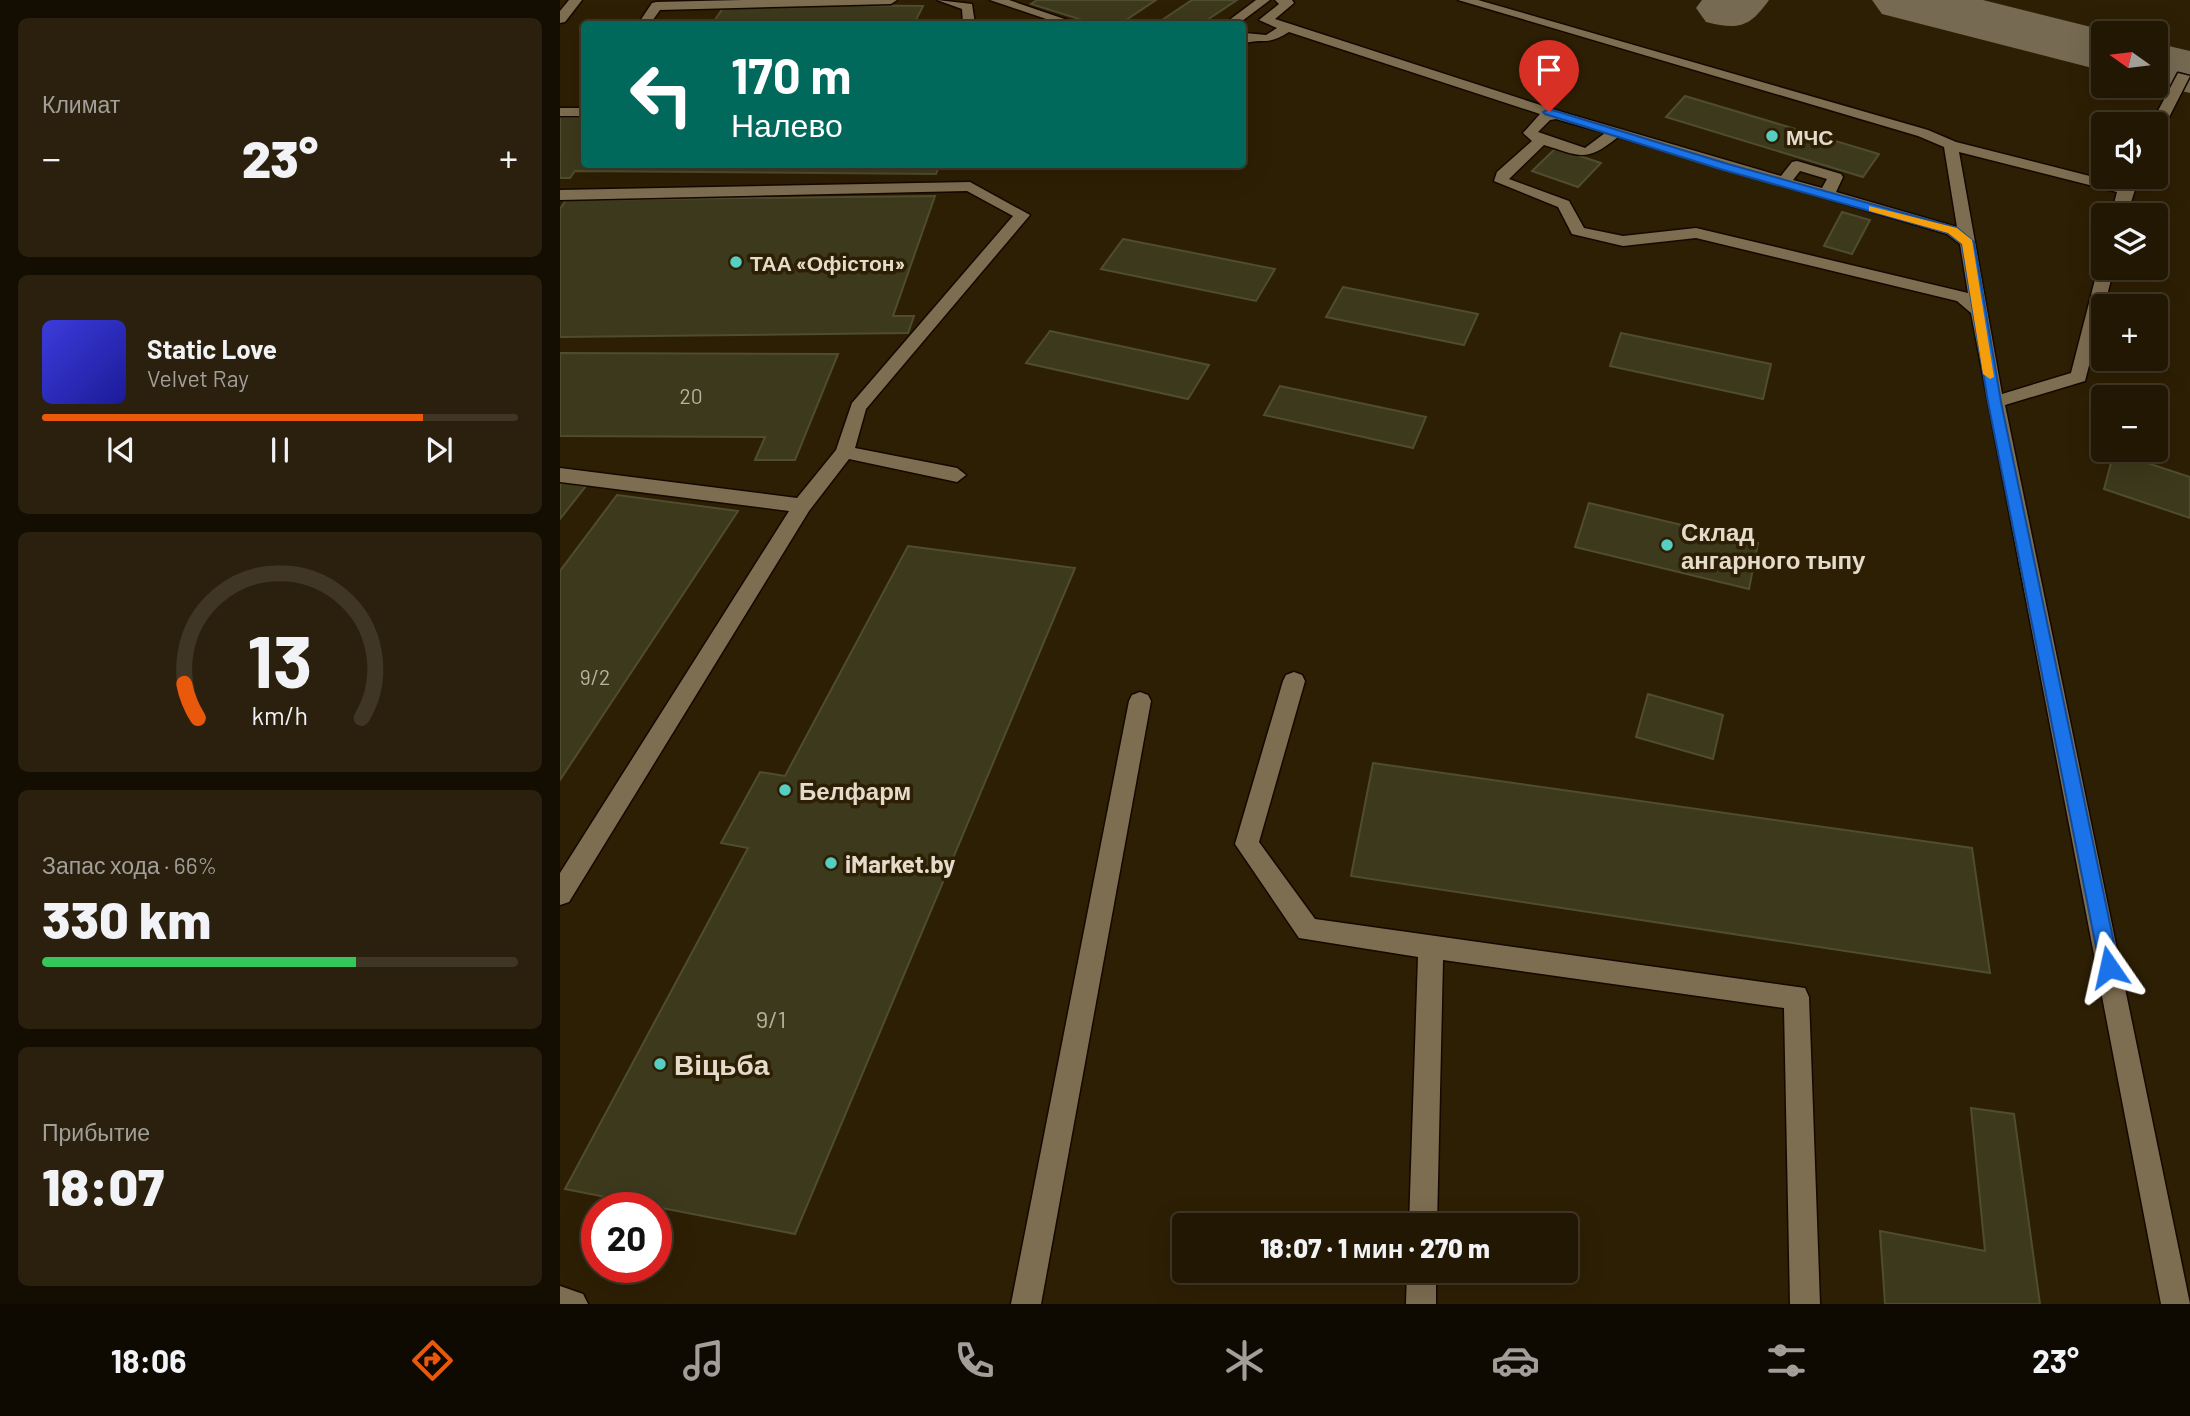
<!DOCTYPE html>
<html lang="ru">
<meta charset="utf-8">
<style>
body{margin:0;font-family:Barlow,sans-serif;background:#2a200d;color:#f1f3f6;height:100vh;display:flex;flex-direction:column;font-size:26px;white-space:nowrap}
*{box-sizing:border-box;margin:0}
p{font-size:23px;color:#a29f9a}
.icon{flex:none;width:38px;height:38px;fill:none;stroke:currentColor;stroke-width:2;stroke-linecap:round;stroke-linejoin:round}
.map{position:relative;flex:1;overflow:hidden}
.panel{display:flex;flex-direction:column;gap:18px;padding:18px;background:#130d02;width:560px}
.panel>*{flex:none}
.guide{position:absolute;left:21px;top:21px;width:665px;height:147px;border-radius:7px;box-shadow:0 7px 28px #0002,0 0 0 2px #3f3625;background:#00695c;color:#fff;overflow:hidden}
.needle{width:46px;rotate:284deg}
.buttons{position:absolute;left:1531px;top:21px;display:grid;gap:14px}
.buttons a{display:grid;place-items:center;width:77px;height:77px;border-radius:7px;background:#221703;box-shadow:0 7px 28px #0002,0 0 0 2px #3f3625;font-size:35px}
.speed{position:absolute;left:21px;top:1192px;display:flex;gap:14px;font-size:35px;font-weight:700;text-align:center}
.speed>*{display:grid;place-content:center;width:91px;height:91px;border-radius:50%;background:#221703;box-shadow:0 7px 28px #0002,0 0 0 2px #3f3625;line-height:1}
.speed .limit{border:10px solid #d22;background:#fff;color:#111}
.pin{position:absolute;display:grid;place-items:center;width:60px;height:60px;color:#fff;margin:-72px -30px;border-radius:50% 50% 50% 0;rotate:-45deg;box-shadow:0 0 7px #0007}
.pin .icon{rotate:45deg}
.me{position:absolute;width:77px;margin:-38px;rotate:349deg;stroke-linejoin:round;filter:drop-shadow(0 0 5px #0008)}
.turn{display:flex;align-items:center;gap:24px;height:147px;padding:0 35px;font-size:32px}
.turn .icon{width:91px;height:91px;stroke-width:2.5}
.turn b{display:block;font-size:49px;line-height:60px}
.big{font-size:52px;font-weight:800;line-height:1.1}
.panel .card{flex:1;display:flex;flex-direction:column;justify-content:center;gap:10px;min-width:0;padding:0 24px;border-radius:10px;background:#2a200d}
.panel .dial{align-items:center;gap:0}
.dial svg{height:182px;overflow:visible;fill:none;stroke:#3f3625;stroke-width:7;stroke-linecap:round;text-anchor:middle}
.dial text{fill:#f1f3f6;stroke:none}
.song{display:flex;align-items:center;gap:21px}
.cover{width:84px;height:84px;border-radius:10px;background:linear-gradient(135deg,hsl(240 70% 55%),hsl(240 70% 35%))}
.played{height:7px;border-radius:4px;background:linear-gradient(90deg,#ea580c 80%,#3f3625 80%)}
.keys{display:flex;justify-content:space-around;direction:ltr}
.heat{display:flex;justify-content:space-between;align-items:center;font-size:38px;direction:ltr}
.charge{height:10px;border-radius:5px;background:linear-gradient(90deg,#34c759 66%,#3f3625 0)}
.trip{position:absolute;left:612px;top:1213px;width:406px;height:70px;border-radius:7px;background:#221703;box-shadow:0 7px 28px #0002,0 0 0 2px #3f3625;font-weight:800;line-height:70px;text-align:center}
.dock{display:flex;height:112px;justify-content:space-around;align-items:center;background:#0e0901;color:#a29f9a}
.dock .icon{width:49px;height:49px}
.dock .active{color:#ea580c}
.dock b{font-size:32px;color:#f1f3f6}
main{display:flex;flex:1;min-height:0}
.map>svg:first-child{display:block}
</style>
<main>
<section class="panel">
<div class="card"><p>Климат</p>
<div class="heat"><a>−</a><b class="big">23°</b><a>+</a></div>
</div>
<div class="card">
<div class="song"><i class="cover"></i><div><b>Static Love</b><p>Velvet Ray</p></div></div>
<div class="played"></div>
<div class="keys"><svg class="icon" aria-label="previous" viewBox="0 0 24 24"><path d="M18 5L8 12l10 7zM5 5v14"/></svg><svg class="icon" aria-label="pause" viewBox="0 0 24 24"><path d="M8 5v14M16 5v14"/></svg><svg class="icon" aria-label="next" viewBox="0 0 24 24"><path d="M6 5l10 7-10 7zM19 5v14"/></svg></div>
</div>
<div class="card dial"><svg viewBox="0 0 100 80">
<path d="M14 69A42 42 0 1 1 86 69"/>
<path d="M14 69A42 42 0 0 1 8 54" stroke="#ea580c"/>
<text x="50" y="56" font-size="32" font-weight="700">13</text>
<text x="50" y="72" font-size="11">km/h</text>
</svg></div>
<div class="card"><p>Запас хода · 66%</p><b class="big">330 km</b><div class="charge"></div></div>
<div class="card"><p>Прибытие</p><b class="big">18:07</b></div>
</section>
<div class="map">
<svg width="1630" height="1304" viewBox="0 0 1630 1304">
<rect width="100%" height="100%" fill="#2d1f04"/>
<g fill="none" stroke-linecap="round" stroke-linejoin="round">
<g fill="#766a52" fill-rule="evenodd">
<path d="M1142 0H1209C1189 28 1178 30 1146 22L1136 8Z"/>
<path d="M1312 0H1423L1555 33H1544V71L1322 14Z"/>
<path d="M1596 43 1630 51V93L1596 85Z"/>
</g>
</g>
<g fill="#3d391c" stroke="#504c2f" stroke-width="2">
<path d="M477 0H596L560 24H535L471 4Z"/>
<path d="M632 0H677L641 24H596Z"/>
<path d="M166 4 363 6 354 24H152Z"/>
<path d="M1125 96 1319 154 1303 177 1106 117Z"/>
<path d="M0 117H24V164H380L376 174 15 171 10 178H0Z"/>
<path d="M996 148 1041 163 1018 187 972 171Z"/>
<path d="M375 196 333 316H354L348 333 0 337V209L6 200Z"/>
<path d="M1282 212 1310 220 1292 254 1264 246Z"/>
<path d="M563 239 715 269 696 301 541 269Z"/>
<path d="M783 287 918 314 904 345 766 317Z"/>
<path d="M490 331 649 365 628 399 466 363Z"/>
<path d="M1061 333 1211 364 1203 399 1050 366Z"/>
<path d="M0 353 278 354 235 460H195L205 437 0 436Z"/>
<path d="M720 386 866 417 853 448 704 415Z"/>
<path d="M1554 452 1630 477V518L1544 489Z"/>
<path d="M0 482 26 486 0 519Z"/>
<path d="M57 495 178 511 0 780V571Z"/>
<path d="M1029 503 1198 543 1189 589 1015 547Z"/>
<path d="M348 546 515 568 235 1234 5 1189 188 848 161 843 200 772 225 776Z"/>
<path d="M1088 694 1163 715 1153 759 1076 737Z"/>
<path d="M813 763 1412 848 1430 973 791 876Z"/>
<path d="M1411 1108 1454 1114 1480 1304H1325L1320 1231 1425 1251Z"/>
</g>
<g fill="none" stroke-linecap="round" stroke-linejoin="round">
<g stroke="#150800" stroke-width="3">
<g id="minor">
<path d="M9 0H22L5 22 0 23V11Z"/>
<path d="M182 0H337L331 4 100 10 90 24H78L92 3 96 2Z"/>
<path d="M377 0 412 4 415 24H403L402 9Z"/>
<path d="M430 0H449L519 24H501Z"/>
<path d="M696 0H710L678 24H664Z"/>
<path d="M715 0H732L734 3 715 19 1002 112 1221 176 1232 162 1237 161 1281 174 1283 177 1276 192 1397 227 1384 147 1358 136 898 0H918L1368 130 1396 142 1561 184 1565 177H1579L1567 215H1551L1557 192 1399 152 1442 394 1511 373 1538 268 1544 264V268H1554L1525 381 1445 405 1630 1304H1601L1411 313 1397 301 1136 238 1063 246 1012 234 998 207 934 181 937 172 972 141 963 133 980 114 729 32C705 47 704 37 682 44L685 33 706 35 717 28 699 20 719 4ZM996 119 1045 133 1025 148 978 132 990 120ZM1058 137 1387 234 1400 244 1408 293 1136 228 1063 236 1024 228 1009 201 949 179 984 145C1020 156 1026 163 1058 137ZM1240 171 1267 179 1262 188 1233 180Z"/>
<path d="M1618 73 1630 76 1603 129 1596 133V124H1591Z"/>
<rect x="0" y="108" width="24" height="8"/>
<path d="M410 182 470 215 306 409 295 448 397 468 406 475 397 482 289 459 249 511 9 902 0 905V873L229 511 0 482V468L237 498 276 450 292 403 453 216 407 191 0 200V190Z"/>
<path d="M734 672 742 675 745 681 699 842 755 919 1245 988 1249 997 1260 1304H1230L1224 1008 883 960 877 1225H849L858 957 739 938 675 844 723 681 726 675Z"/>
<path d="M580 692 588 695 591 701 481 1304H451L569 701 572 695Z"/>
<path d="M847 1270H876V1304H846Z"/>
<path d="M0 1286 23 1294 28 1304H0Z"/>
</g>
</g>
<use href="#minor" fill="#7d6d51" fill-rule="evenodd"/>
</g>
<path fill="#1a73e8" stroke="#114b97" stroke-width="2" d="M989 109 1168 164 1397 228 1414 242 1441 402 1559 967 1556 974 1549 976 1542 974 1540 967 1428 402 1402 244 1388 233 1160 169 985 114 983 112Z"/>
<path fill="#f59e0b" d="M1309 206 1397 228 1412 240 1434 377 1430 379 1423 374 1402 244 1388 233 1309 211Z"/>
<g fill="#57cec2" stroke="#2d1f04" stroke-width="2.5">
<circle cx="1212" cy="136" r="7"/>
<circle cx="176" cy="262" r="7"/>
<circle cx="1107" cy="545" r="7"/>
<circle cx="225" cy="790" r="7"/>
<circle cx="271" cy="863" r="7"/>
<circle cx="100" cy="1064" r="7"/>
</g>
<g text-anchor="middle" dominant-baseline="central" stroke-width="7" stroke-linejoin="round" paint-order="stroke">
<g font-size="21" font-weight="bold" fill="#e4dbcb" stroke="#2d1f04" text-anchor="start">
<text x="1226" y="136">МЧС</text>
<text x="190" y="262">ТАА «Офістон»</text>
</g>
<g font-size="21" fill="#bab29f">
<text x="131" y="395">20</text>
<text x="35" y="676">9/2</text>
</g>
<g font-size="24" font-weight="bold" fill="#e4dbcb" stroke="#2d1f04" text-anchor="start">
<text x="1121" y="531">Склад<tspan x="1121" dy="28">ангарного тыпу</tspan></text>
<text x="239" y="790">Белфарм</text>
<text x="285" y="863">iMarket.by</text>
</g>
<g font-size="24" fill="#bab29f">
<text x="211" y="1018">9/1</text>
</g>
<g font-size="28" font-weight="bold" fill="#e4dbcb" stroke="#2d1f04" text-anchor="start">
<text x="114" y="1064">Віцьба</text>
</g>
</g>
</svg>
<div class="buttons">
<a><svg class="needle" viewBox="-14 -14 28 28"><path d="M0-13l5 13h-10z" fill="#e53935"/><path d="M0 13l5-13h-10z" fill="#a29f9a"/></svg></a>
<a><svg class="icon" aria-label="sound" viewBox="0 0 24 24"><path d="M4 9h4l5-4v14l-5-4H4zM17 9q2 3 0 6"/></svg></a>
<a><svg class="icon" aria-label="layers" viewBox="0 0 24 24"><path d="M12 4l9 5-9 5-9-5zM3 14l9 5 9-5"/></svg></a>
<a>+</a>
<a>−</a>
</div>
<div class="speed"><div class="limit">20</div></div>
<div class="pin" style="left:989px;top:112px;background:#d93025"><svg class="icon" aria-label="arrive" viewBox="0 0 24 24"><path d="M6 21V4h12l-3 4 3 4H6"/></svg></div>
<svg class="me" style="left:1549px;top:967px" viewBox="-20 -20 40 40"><path d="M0-17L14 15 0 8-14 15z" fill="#1a73e8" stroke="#fff" stroke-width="4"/></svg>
<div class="trip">18:07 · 1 мин · 270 m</div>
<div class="guide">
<div class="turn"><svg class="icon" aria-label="left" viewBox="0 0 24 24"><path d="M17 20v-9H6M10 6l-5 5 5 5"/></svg><div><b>170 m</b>Налево</div></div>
</div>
</div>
</main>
<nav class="dock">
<b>18:06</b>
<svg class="icon active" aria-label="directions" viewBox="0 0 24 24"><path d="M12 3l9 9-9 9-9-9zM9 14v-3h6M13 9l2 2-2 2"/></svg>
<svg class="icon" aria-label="music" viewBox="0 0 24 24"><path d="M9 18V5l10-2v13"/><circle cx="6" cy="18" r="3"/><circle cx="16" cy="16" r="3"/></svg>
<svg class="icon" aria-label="phone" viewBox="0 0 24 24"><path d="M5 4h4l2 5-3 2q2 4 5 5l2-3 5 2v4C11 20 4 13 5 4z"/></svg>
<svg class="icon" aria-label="climate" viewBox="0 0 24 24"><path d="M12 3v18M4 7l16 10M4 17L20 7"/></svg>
<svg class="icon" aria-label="car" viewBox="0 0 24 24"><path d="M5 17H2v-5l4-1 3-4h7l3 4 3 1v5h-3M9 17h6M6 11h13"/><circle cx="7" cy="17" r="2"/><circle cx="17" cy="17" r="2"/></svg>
<svg class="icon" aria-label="filters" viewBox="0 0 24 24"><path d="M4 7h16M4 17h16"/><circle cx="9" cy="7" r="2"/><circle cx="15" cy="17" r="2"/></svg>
<b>23°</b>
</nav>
